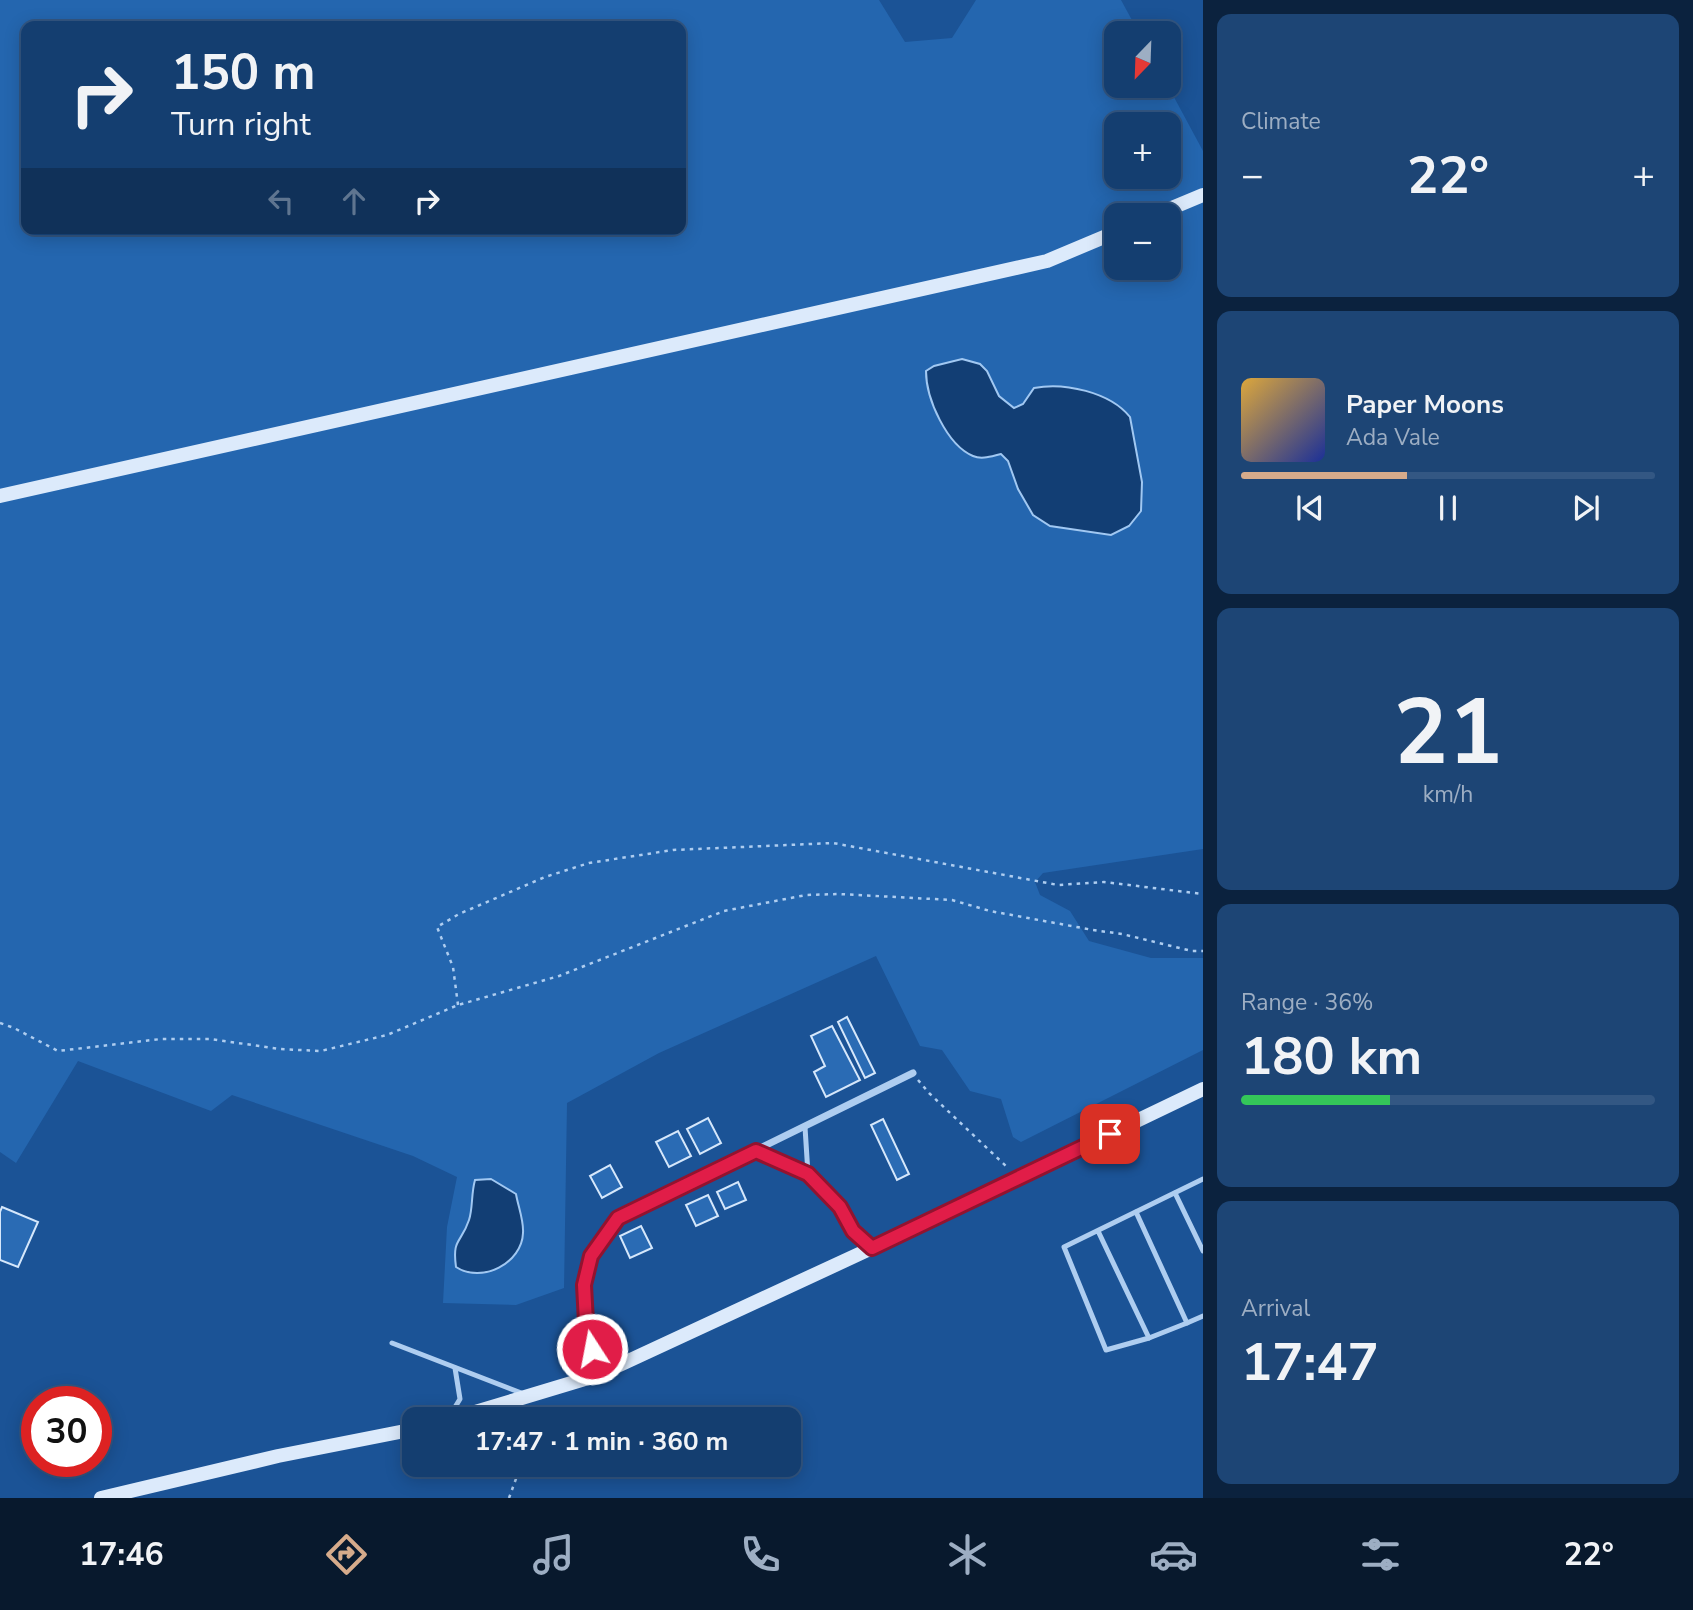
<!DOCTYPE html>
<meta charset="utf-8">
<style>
body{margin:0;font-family:"Nunito Sans",sans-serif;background:#1d4575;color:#f1f3f6;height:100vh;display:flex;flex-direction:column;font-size:26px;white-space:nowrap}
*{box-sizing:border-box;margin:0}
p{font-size:23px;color:#9daec3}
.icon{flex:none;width:38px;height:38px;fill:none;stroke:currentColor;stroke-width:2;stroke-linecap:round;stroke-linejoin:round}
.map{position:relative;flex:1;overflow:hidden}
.details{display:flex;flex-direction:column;gap:14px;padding:14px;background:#0b223e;width:490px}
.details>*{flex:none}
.hud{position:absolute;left:21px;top:21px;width:665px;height:214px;border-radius:14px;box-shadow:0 4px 18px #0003,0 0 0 2px #335783;background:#143e70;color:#f1f3f6;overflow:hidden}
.needle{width:46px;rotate:203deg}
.controls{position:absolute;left:1104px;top:21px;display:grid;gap:14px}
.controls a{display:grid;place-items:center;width:77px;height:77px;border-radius:14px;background:#143e70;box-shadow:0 4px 18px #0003,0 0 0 2px #335783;font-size:35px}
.speed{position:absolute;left:21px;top:1386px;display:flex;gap:14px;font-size:35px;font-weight:700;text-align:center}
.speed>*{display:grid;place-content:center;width:91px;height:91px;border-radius:50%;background:#143e70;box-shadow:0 4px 18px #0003,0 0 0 2px #335783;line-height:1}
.speed .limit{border:10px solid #d22;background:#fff;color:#111}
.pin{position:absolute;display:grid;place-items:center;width:60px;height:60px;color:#fff;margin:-30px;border-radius:14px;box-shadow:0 4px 10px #0006}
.me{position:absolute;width:77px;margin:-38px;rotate:349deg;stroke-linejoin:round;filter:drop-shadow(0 0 5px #0008)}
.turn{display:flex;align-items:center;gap:24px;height:147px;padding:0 35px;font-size:32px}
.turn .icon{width:91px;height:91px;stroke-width:2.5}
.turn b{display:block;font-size:49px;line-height:60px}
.lanes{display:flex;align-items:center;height:66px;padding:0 35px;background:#0003;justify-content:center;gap:35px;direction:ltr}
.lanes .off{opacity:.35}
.big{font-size:52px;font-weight:700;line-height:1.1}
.details .card{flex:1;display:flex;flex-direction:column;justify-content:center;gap:10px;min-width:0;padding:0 24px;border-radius:14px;background:#1d4575}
.details .dial{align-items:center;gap:0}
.dial b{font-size:91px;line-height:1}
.song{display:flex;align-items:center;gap:21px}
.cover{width:84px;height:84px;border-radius:10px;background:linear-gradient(135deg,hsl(40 70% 55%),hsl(230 70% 35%))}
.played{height:7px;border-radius:4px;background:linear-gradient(90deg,#d6ab8b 40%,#335783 40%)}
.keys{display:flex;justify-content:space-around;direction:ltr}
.heat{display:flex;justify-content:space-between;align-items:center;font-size:38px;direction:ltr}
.charge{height:10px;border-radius:5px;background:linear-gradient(90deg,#34c759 36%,#335783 0)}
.trip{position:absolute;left:402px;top:1407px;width:399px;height:70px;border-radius:14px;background:#143e70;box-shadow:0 4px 18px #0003,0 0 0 2px #335783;font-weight:700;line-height:70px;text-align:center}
.menu{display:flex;height:112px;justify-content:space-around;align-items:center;background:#08192d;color:#9daec3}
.menu .icon{width:49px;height:49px}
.menu .on{color:#d6ab8b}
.menu b{font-size:32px;color:#f1f3f6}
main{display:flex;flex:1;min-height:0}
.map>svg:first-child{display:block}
</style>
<main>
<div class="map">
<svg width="1203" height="1498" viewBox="0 0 1203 1498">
<rect width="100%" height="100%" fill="#1b5396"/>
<path fill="#2466af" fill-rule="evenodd" d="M0 0H879L905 42 952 38 976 0H1121L1139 33H1116V86H1168L1203 151V849L1043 873 1035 882 1040 895 1070 911 1089 941 1151 958H1203V1050L1021 1142 1013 1137 1001 1099 970 1091 942 1050 920 1046 876 956 659 1053 567 1103 564 1288 516 1305 443 1303 447 1227 457 1177 413 1156 232 1095 211 1111 78 1061 16 1163 0 1152ZM26 26H681V229H26ZM1116 124H1169V177H1116ZM1116 215H1169V268H1116ZM980 364 987 370 999 396 1014 408 1023 404 1034 388C1055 384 1079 389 1100 395L1018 489 1008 461 1001 454 982 458Z"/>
<g fill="#123e74" stroke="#a1c8f2" stroke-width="2">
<path d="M962 359 980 364 987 371 999 396 1014 408 1023 404 1034 388C1064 382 1110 392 1130 417L1142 482 1141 511 1129 526 1111 535 1050 526 1033 515 1018 489 1008 461 1001 454C992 456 982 460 973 456 947 445 926 399 926 371L934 366Z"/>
<path d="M491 1179 516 1194C518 1206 524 1221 523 1233 522 1263 482 1284 456 1267 452 1238 461 1244 469 1220 473 1208 471 1194 475 1180Z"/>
</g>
<g fill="#2a6bb4" stroke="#d5e7fb" stroke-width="2">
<path d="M847 1017 875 1073 865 1078 838 1022Z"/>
<path d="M832 1026 860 1080 826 1097 814 1072 825 1066 811 1036Z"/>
<path d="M708 1118 721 1143 700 1154 687 1129Z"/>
<path d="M883 1119 909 1174 897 1180 871 1125Z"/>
<path d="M678 1131 691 1156 669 1167 656 1142Z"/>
<path d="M610 1165 622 1187 602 1198 590 1176Z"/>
<path d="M738 1182 746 1200 725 1209 717 1192Z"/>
<path d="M708 1195 718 1216 696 1226 686 1205Z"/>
<path d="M2 1207 38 1222 18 1267 0 1260V1212Z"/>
<path d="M641 1226 652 1248 630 1258 620 1236Z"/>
</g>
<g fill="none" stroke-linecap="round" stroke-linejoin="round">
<g stroke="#aecdf0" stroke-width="2.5" stroke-dasharray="3.5 5" stroke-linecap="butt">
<path d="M458 1005 453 967 437 927 459 914 545 877 589 863 673 850 833 843 1058 885 1104 882 1203 894"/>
<path d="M0 1023 14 1028 58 1051 161 1039H210L280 1049 321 1051 387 1035 458 1005 559 976 724 911 806 895 839 894 952 900 990 911 1093 930 1122 934 1192 951H1203"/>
<path d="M918 1080 929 1093 1008 1168"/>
<path d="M530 1411 531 1419"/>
<path d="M509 1498 521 1465"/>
</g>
<g stroke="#aecdf0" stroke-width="5">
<path d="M805 1127 808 1174"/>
<path d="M756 1151 808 1174 840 1207 853 1231 870 1246"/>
<path d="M1175 1193 1203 1251"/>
<path d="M1136 1212 1187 1323 1149 1338"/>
<path d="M1098 1231 1149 1338 1106 1350 1064 1247 1203 1179"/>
<path d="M1187 1323 1203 1316"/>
<path d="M392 1343 524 1394"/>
<path d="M449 1417 460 1399 455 1368"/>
</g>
<path stroke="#aecdf0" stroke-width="7" d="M598 1375C589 1337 577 1296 590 1257 595 1243 608 1230 618 1218L913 1073"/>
<g stroke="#dceafb" stroke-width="14">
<path d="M1155 215 1203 195"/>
<path d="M0 496 1047 261 1116 232"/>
<path d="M452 1419 598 1375 872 1248 1203 1089"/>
<path d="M101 1498 278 1456 415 1429"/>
</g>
</g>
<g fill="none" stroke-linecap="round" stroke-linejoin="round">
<g stroke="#92132f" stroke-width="18">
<path id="route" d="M592 1349 586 1322 584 1285 591 1256 618 1218 756 1151 808 1174 840 1207 853 1231 872 1248 1110 1134"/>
</g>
<use href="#route" stroke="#e11d48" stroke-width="12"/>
</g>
</svg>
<div class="controls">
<a><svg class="needle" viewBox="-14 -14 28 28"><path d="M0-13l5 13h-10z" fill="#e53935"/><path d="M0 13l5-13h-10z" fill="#9daec3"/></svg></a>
<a>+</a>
<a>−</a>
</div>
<div class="speed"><div class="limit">30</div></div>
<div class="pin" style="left:1110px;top:1134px;background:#d93025"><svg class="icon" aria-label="arrive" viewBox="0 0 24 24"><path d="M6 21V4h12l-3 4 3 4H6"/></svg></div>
<svg class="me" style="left:592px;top:1349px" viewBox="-20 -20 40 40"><circle r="17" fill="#e11d48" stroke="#fff" stroke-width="3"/><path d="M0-11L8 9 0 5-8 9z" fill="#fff"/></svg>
<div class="trip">17:47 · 1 min · 360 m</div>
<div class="hud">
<div class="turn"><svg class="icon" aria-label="right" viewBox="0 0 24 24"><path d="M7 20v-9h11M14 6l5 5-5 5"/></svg><div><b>150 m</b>Turn right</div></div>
<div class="lanes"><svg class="icon off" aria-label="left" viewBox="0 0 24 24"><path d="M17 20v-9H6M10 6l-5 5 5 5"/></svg><svg class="icon off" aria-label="ahead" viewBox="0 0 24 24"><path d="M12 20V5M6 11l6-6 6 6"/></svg><svg class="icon" aria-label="right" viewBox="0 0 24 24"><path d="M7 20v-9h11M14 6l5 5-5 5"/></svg></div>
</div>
</div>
<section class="details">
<div class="card"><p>Climate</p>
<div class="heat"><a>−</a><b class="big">22°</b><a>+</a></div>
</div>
<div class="card">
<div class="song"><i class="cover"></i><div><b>Paper Moons</b><p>Ada Vale</p></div></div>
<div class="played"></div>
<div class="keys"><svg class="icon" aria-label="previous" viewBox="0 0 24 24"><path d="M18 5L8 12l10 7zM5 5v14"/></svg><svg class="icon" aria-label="pause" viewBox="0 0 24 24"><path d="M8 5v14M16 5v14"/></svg><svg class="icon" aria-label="next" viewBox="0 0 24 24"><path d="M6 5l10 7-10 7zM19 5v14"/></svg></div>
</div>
<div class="card dial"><b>21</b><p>km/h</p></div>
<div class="card"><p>Range · 36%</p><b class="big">180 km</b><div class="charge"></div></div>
<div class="card"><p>Arrival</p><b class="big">17:47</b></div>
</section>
</main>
<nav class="menu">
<b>17:46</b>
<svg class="icon on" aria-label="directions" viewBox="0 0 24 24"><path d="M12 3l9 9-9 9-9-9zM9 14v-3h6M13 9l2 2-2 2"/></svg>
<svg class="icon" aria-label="music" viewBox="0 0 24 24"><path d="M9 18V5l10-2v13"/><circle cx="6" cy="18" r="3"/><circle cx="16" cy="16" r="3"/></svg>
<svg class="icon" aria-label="phone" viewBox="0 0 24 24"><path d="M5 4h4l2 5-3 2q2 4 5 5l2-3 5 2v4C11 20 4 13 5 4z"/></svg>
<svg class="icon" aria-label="climate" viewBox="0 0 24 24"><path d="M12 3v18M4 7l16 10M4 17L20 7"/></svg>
<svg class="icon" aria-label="car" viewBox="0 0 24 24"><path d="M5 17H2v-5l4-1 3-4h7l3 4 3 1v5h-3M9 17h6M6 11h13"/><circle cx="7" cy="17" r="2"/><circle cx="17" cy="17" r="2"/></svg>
<svg class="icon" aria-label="filters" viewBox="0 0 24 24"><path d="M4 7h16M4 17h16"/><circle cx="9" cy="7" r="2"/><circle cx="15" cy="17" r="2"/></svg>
<b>22°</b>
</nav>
